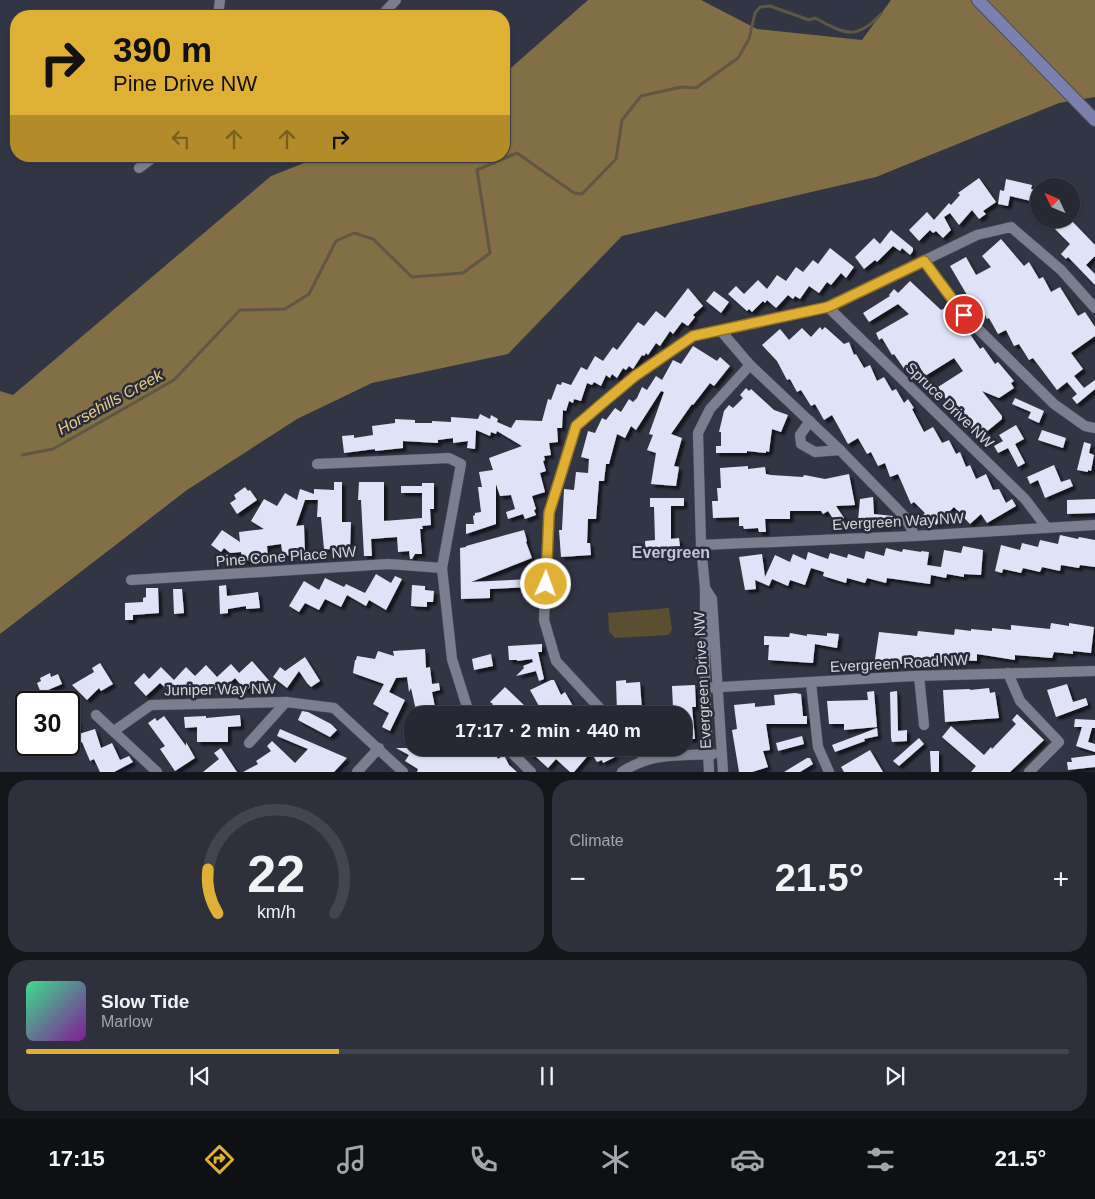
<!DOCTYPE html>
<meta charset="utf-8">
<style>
body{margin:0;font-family:Arial,sans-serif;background:#2e303b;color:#f1f3f6;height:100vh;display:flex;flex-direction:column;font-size:19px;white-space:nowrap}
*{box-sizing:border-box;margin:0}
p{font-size:16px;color:#a4a6ac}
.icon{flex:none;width:28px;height:28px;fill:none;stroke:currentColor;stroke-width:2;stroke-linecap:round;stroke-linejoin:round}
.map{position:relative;height:772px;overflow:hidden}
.details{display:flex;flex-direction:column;gap:8px;padding:8px;background:#15161c;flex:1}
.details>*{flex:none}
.guide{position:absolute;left:10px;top:10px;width:500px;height:152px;border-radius:20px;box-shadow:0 1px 4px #0004,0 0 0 1px #42444e;background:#e0b034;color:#111;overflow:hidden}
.needle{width:32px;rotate:314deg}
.controls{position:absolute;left:1030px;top:178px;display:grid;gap:10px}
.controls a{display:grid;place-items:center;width:50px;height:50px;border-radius:50%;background:#262833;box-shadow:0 1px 4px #0004,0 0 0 1px #42444e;font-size:25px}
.speed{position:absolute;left:15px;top:691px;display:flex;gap:10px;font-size:25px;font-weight:700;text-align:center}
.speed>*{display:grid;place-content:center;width:65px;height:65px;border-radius:50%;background:#262833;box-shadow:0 1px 4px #0004,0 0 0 1px #42444e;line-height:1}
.speed .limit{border:2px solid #111;border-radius:8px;background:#fff;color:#111}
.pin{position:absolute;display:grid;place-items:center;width:42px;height:42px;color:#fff;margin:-21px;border:2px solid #fff;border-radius:50%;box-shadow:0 1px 5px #0007}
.me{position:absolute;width:55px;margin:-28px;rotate:2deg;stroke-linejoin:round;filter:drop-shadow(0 0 4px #0008)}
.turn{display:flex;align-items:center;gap:18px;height:105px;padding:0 20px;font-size:22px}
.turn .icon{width:65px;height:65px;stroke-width:2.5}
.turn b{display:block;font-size:35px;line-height:42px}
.lanes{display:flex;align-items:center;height:48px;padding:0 20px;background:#0003;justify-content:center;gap:25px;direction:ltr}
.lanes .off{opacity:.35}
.big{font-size:38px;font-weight:700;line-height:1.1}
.details .widget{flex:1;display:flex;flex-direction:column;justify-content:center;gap:8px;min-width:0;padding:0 18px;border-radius:20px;background:#2e303b}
.details .dial{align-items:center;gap:0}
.dial svg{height:130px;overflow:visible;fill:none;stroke:#42444e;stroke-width:7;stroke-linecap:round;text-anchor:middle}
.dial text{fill:#f1f3f6;stroke:none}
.song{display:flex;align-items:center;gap:15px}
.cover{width:60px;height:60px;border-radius:8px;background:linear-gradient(135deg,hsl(150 70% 55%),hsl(290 70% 35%))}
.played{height:5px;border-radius:2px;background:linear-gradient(90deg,#e0b034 30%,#42444e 30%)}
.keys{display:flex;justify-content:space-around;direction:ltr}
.heat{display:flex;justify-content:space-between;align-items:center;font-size:28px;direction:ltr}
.details .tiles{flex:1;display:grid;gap:8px;grid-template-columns:1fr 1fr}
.widget:last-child{grid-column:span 2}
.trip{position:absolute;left:404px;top:706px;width:288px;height:50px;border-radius:20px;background:#262833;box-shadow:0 1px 4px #0004,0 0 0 1px #42444e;font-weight:700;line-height:50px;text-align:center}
.menu{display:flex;height:80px;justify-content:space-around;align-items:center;background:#0f1014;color:#a4a6ac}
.menu .icon{width:35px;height:35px}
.menu .selected{color:#e0b034}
.menu b{font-size:22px;color:#f1f3f6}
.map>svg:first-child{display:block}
</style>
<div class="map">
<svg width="1095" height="772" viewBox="0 0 1095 772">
<defs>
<filter id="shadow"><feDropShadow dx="3.5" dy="3.5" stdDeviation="1" flood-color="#0009"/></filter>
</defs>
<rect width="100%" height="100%" fill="#323544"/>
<path fill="#5b4e31" d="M669 608 672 630 668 635 615 638 609 631 608 613Z"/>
<path fill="#826f45" d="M588 0H701L757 29 862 40 891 0H1095V97L1059 103 876 177 622 236 508 354 372 383 297 419 187 490 0 634V391L13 395 271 176 322 156H504V74Z"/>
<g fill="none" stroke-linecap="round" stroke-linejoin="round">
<path stroke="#5f5643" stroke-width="3" d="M22 455 53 449 174 380 240 310 285 309 309 294 336 241 354 233 373 239 412 277 463 273 490 253 477 170 517 153 574 193 582 194 616 159 622 120 641 96 681 87 696 88 738 58 749 39 755 13 760 7 770 6 809 20 815 18C845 34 856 41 881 14"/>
</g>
<g fill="#e0e3f7" filter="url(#shadow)">
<path d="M979 178 996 202 983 211 986 214 979 219 972 210 959 225 950 213 944 217 951 230 943 238 936 231 933 233 930 230 919 241 909 230 927 212 934 220 949 203 951 205 960 195 958 193Z"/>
<path d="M1006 179 1032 185 1031 189 1038 190 1035 202 1010 196 1008 206 998 204 1000 190 1004 191Z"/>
<path d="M1065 219H1070L1095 245V256L1086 265 1095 274V285L1068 257 1066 259 1061 254 1070 244 1055 229Z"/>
<path d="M891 230 913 248V251L910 255 902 248 900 251 893 246 877 262 875 260 864 269 855 257 874 238 880 244Z"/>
<path d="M1001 239 1024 266 1029 262 1039 279 1043 277 1051 292 1060 287 1078 316 1085 312 1095 327V336L1071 353 1083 369 1074 376 1084 388 1095 380V389L1077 404 1072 398 1077 394 1067 382 1057 390 1033 358 1029 360 1019 344 1014 346 1006 330 998 334 989 318 987 319 980 304 974 307 950 266 966 257 976 275 991 267 982 256Z"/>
<path d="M830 248 854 267 846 278 841 273 831 285 827 282 819 293 809 286 800 299 795 296 793 299 788 295 776 308 767 300 765 303 763 301 752 312 749 309 747 311 728 294 736 286 744 294 758 280 767 289 777 275 786 281 796 267 803 272 813 260 818 264Z"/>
<path d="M910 281 941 310 945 308 954 324 958 322 966 336 970 334 980 349 983 347 995 364 998 362 1014 381 1011 383 1014 388 999 398 982 391 1002 416V419L979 438 964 420 966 419 955 407 952 408 938 387 963 371 954 358 925 376 917 362 905 370 894 354 892 355 882 338 879 340 876 333 909 314 898 304 869 322 863 313 890 296 889 295 894 289 898 293Z"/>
<path d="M688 288 703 306 693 315 695 317 688 326 682 322 673 334 670 331 660 346 656 343 648 355 646 353 644 356 642 355 633 369 629 366 626 370 623 368 617 378 612 374 610 378 606 375 601 386 594 382 592 385 587 383 581 401 574 399 573 403 569 401 566 411 563 410 562 428H557L558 442 549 443 551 455 544 456 545 460 543 461 546 471 540 473 545 492 532 496 536 509 534 510 536 515 525 519 523 514 508 519 506 512 515 509 511 495 500 496 496 484V524L466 534V524H474L473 516 475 515V513L481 512 478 487H482L479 472 493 470 489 458 522 446 497 431 496 434 491 432 490 436 476 430 475 449 467 448 468 441 453 443V438L438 440V443L403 441V448L375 451V449L344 453 342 436 354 435V438L373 435 372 426 395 423V419L415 420V423H432V421L451 422V417L478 419 480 414 490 419 491 415 498 419 497 422 511 428 516 420 542 421 548 399 551 400 557 384 561 385 562 382 571 385 581 367 587 370 595 356 603 361 613 347 617 350 638 322 644 326 656 311 665 318Z"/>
<path d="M714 291 729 302 721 313 706 301Z"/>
<path d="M820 327 822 330 825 327 844 344 849 342 854 355 856 354 864 368 870 365 877 381 884 377 892 391 896 389 904 403 908 399 914 408 912 409 924 432 933 427 942 443 949 440 956 454 960 452 966 467 970 465 976 479 986 474 993 490 999 489 1006 503 1012 499 1016 506 987 523 981 514 970 524 954 507 936 525 931 519 928 522 922 516 925 513 914 502 911 504 898 474 890 477 885 463 878 466 871 452 867 454 858 438 848 444 832 415 824 420 815 404 811 406 801 390 797 392 790 379 787 380 777 361 762 345 780 329 789 340 802 328 811 337Z"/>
<path d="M693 346 717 361 720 357 730 366 714 386 710 383 693 405 692 404 671 434 682 438 674 466 679 467 676 486 651 484 656 453 647 450 653 435 649 434 664 392 661 391 636 430 631 426 625 438 617 434 609 464H606L604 481H599L596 519H588L587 543H590L591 555 561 557 559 530H562L564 489 574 490 576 472 588 473 589 459 581 457 588 431 595 433 602 418 606 420 615 408 621 412 629 399 633 402 637 398 642 387 647 390 656 376 662 380 673 360 681 364Z"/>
<path d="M746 388 749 391 751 389 774 410 788 415 781 432 772 429 769 452 766 451V453L747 451V453H716V446H721V432H719L724 411 729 405 733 408 743 398 740 395Z"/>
<path d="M1015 398 1044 411 1039 423 1028 418 1031 412 1012 404Z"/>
<path d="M1016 425 1024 439 1015 444 1025 463 1018 467 1008 448 998 453 994 446 1003 441 999 435Z"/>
<path d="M1042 430 1066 438 1063 448 1038 440Z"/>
<path d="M1084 442 1091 444 1089 453 1094 455 1091 471 1088 470V472L1077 470Z"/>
<path d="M1054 465 1061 482 1070 479 1073 486 1045 498 1038 480 1030 484 1027 477Z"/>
<path d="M748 466V469L765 467 766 474 771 475 803 477 804 475 825 479 849 474 855 505 836 506 844 518 836 523 828 511 823 514 821 511H790V519H765L766 532H759L758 528 744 529 743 526H739V517L713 518 712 501H718L717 488H721L720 468Z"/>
<path d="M334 482H342V522H351L350 550 324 549 321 517H317L318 500H305L296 526 304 525 305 554 283 556 281 544 267 546 268 558 242 561 241 552 230 553 224 548 221 552 211 545 222 530 240 542 239 532 264 529 251 521 264 499 277 506 285 493 297 500 300 489 314 494V489L334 490Z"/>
<path d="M359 482H384V521L422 518V493H401V486H422V483H434V509H430L431 525 422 526 423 529H420L422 554H415L412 559H410L409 551 398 552 397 537 371 539 372 556H364L361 500H358Z"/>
<path d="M245 487 248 491 250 490 257 500 237 514 230 503 236 499 234 495Z"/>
<path d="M873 497 874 514 893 516 892 523 887 522V526L865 524V521H858L860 499Z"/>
<path d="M650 498H684V506H671V539L679 538 680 546 662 547V553L646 554 645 541 655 540 654 507H650Z"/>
<path d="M1095 499V513L1067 514V500Z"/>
<path d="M524 530 527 541 526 542 532 558 471 582 531 579V587L490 589V598L461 599 460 548 466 547V546Z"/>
<path d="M1060 535 1078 539 1079 537 1095 540V567L1080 565 1079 568 1061 565 1060 571 1042 567 1040 572 1023 568 1021 573 1003 569 1002 573 995 571 1001 545 1020 550 1022 543 1038 547 1040 540 1058 544Z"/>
<path d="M963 546 983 550 981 575 964 574V577L947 574 946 578 931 575 930 584 887 578 886 583 867 578 865 583 847 578 846 583 823 576 824 572 811 568 805 585 790 580 788 586 772 579 769 586 755 580 756 589 745 590 739 557 762 554 765 577 775 555 790 562 793 554 806 560 808 552 828 559 830 553 847 558 848 554 864 559 866 551 884 556 886 548 902 552 903 549 921 552V551L929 552 927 565 941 567 944 550 961 553Z"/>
<path d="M376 574 391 583 395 576 402 579 386 610 369 600 366 606 347 595 341 607 325 599 319 610 305 603 299 612 289 606 304 581 319 590 325 578 344 587 346 584 365 593Z"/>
<path d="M226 585 227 596 258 592 260 608 246 609V606L228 609V613L220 614 219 586Z"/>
<path d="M412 585 425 586V590L434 591 433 602H427V607L411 606Z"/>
<path d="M146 588H158L159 613 133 615V620H125V603L143 602V598L146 597Z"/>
<path d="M173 589H182L184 613 174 614Z"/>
<path d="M1051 623 1069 626V623L1094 627 1091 653 1073 651V654L1054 652 1052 658 1015 655V660L977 654V661L958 660V664L902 659V664L882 662V667L874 666 879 632 917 636 918 631 954 635 955 629 971 631V629L992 631V628L1011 630V625L1050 629Z"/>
<path d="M790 633 807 636V634L827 636V633L839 634 837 648 815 644 813 663 768 660 769 645H764V636L789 637Z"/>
<path d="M542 644V652H538L544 679 539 681 536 671 516 676 524 668 523 666 533 662 532 659 517 661V660H509L508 646Z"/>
<path d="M425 649 426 668 430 667 432 684 439 683 440 690 432 692 435 707 441 705 443 715H417L411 688 409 692 407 677 396 678 389 692 405 700 390 731 382 727 389 713 373 704 384 684 353 673 355 660H356L357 656 375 659 378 651 394 656 393 651Z"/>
<path d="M491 654 493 666 474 670 472 659Z"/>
<path d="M305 657 320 681 311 687 307 683 299 671 287 688 273 677 280 667 285 671Z"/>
<path d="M252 661 272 684 266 690 258 680 246 691 235 678 222 690 219 687 216 690 210 684 202 692 194 684 191 687 189 684 178 695 170 688 168 690 160 683 146 696 134 683 144 673 149 679 161 667 174 680 186 667 195 676 206 665 217 677 231 664 239 673Z"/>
<path d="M100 663 113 684 101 691 99 688 87 700 72 685 94 672 92 668Z"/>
<path d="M50 673 51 677 58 674 62 684 41 693 37 683 41 681 40 678Z"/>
<path d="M551 680H554L561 695 565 692 574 708 579 705 583 712 577 715H544L530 690Z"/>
<path d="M626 680V683L640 682 642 711 617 712 616 681Z"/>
<path d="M1067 684 1073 702 1086 698 1088 705 1056 717 1047 690Z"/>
<path d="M695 685 696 707H692L695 739H682V715H676L675 707 673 708 672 686Z"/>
<path d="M505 687 527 708 519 715H495L488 709 493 704 490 702Z"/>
<path d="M989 688 990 693 995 692 999 718 945 722 943 690 970 689V690Z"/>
<path d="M874 691 877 727 844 730V724H829L827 701 868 700 867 692Z"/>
<path d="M897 691 898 731 907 730V741L892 742 891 738 890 692Z"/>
<path d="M795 693 801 694 803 716H807V724H766L770 750 763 751 768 767 752 772H739L732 730 737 729 734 705 755 703V707L775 705 774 695Z"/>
<path d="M302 711 308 712 331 724 337 730 330 737 298 720Z"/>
<path d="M1017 714 1044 740 1010 772H971L976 766 942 737 951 726 984 755 991 747 992 749 1016 724 1012 720Z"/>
<path d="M240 715 241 726 228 727V742H197V727L185 728 184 717 206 716V718Z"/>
<path d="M164 716 186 746V742L195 758 175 771 160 749 165 746 148 723 155 718 157 721Z"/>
<path d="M1075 719 1095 720V728H1092L1088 742 1095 744V752L1076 746 1082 727H1074Z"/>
<path d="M78 720 79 734 95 729 101 748 112 743 120 760 129 756 133 762 114 772H100L94 759 90 761 82 742 73 744 69 730V721Z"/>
<path d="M877 728 878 736 864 739 865 741 835 752 832 745Z"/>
<path d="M280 729 347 758 334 772H243L258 764 256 761 271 751 267 746 272 741 295 763 308 749 277 736Z"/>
<path d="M802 736 804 744 778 751 776 743Z"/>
<path d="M919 738 924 744 899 766 893 761Z"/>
<path d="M221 748 237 772H203L219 759 214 753Z"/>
<path d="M396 748H491L498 759 504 755 509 765 517 772H417L418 769 405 761 409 755Z"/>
<path d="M526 748H624L613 753 615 757 603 763 602 760 597 762 591 752 574 772H570L556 759 548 768 535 756 533 757 527 752 529 750Z"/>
<path d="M870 750 883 772H844L841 767Z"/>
<path d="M930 751H939V772H931Z"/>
<path d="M1095 755V767L1068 770 1067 762H1072L1071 758Z"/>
<path d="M807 758H810L813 764 800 772H784Z"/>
</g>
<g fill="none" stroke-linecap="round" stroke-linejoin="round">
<g stroke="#4e505c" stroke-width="11">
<g id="street">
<path d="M218 16 220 0"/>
<path d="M381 16 396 0"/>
<path d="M139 168 155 156"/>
<path d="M924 261 964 315 1054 404 1085 426 1095 428"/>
<path d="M828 307 1025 499 1047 528"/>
<path d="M721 331 750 365 840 450 905 517 915 536"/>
<path d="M810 421 800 435 801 444 815 452 840 450"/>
<path d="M317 464 449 458 461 464 442 568 452 659 468 710 473 715"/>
<path d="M701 545 915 536 1095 525"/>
<path d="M131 580 389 564 442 568"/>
<path d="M705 588 712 599 723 772"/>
<path d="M1008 673 1020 701 1059 742 1029 772"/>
<path d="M919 676 924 725"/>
<path d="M811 683 818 747 829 772"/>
<path d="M705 688 914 676 1095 671"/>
<path d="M96 715 157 772"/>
<path d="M606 715 556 661 544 620 549 513 576 426 635 376 693 336 828 307 977 235 1011 227 1061 270 1095 308"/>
<path d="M114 731 151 705 286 702 334 708 403 772"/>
<path d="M249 743 286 702"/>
<path d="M507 748 531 772"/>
<path d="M636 748 646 759"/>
<path d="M357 772 379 748"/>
<path d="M622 772C652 752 679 756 713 754"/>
<path d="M709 772 705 688V588L701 545 698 433 710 409 750 365"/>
</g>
</g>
<g stroke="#4e505c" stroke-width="14">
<path id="secondary" d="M978 0 1095 120"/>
</g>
<use href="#street" stroke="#7b7e8f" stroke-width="10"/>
<use href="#secondary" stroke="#7c80af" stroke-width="12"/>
</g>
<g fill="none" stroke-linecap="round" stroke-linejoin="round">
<g stroke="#927222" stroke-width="12">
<path id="route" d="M546 584 549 513 576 426 605 401 635 376 693 336 828 307 924 261 964 315"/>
</g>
<use href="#route" stroke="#e0b034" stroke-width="9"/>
</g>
<g text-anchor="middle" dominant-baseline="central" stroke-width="5" stroke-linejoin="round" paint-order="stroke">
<g font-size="15" fill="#d3d5de" stroke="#292b39">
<text transform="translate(950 405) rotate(44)">Spruce Drive NW</text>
<text transform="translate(898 521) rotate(-3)">Evergreen Way NW</text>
<text transform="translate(286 556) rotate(-4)">Pine Cone Place NW</text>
<text transform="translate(899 663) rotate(-3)">Evergreen Road NW</text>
<text transform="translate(702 680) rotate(-93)">Evergreen Drive NW</text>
<text transform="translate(220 689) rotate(-1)">Juniper Way NW</text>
</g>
<g font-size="16" font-style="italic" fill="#edce89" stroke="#292b39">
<text transform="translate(110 402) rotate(-29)">Horsehills Creek</text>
</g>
<g font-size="16" font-weight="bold" fill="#c3c6d9" stroke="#292b39">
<text x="671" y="552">Evergreen</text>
</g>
</g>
</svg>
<div class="controls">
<a><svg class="needle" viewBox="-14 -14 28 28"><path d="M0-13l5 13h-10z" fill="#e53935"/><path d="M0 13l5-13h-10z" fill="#a4a6ac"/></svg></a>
</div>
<div class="speed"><div class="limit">30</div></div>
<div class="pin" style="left:964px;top:315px;background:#d93025"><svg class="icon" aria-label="arrive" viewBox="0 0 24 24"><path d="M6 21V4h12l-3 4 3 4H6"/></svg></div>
<svg class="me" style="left:546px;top:584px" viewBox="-20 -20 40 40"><circle r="17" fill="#e0b034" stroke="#fff" stroke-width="3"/><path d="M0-11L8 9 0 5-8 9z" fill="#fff"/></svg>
<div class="trip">17:17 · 2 min · 440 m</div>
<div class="guide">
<div class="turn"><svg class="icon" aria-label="right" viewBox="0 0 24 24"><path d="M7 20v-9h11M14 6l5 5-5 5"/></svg><div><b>390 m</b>Pine Drive NW</div></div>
<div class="lanes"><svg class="icon off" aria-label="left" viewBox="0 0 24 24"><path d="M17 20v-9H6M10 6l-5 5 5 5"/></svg><svg class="icon off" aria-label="ahead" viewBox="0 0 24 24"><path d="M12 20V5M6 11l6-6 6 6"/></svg><svg class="icon off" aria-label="ahead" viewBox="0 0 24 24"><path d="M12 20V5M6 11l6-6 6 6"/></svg><svg class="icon" aria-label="right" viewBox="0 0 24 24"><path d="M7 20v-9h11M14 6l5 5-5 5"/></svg></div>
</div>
</div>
<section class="details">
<div class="tiles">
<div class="widget dial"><svg viewBox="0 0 100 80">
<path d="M14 69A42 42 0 1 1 86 69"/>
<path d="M14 69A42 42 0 0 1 8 42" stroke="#e0b034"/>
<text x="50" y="56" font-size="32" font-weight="700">22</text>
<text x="50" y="72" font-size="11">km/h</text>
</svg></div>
<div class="widget"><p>Climate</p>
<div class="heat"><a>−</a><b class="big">21.5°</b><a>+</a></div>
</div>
<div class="widget">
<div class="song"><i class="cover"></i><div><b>Slow Tide</b><p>Marlow</p></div></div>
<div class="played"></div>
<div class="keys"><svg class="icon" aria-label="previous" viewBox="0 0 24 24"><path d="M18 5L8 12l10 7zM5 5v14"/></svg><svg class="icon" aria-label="pause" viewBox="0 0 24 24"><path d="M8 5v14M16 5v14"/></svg><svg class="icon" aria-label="next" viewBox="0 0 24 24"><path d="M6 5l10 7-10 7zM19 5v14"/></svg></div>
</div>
</div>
</section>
<nav class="menu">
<b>17:15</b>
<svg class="icon selected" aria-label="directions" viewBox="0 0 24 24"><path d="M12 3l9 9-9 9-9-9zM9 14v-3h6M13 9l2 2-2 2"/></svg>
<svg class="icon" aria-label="music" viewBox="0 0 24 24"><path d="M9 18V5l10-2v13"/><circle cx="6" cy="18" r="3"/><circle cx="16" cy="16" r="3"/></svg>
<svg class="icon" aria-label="phone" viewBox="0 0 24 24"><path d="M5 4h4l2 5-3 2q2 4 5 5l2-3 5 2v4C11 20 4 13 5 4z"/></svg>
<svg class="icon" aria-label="climate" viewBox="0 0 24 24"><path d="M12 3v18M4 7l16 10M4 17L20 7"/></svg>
<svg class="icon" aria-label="car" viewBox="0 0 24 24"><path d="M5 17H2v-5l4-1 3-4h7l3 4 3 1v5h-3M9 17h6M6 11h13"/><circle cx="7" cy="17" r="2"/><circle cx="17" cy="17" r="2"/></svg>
<svg class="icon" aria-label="filters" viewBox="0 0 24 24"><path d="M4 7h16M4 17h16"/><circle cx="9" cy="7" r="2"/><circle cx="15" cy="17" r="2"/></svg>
<b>21.5°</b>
</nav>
